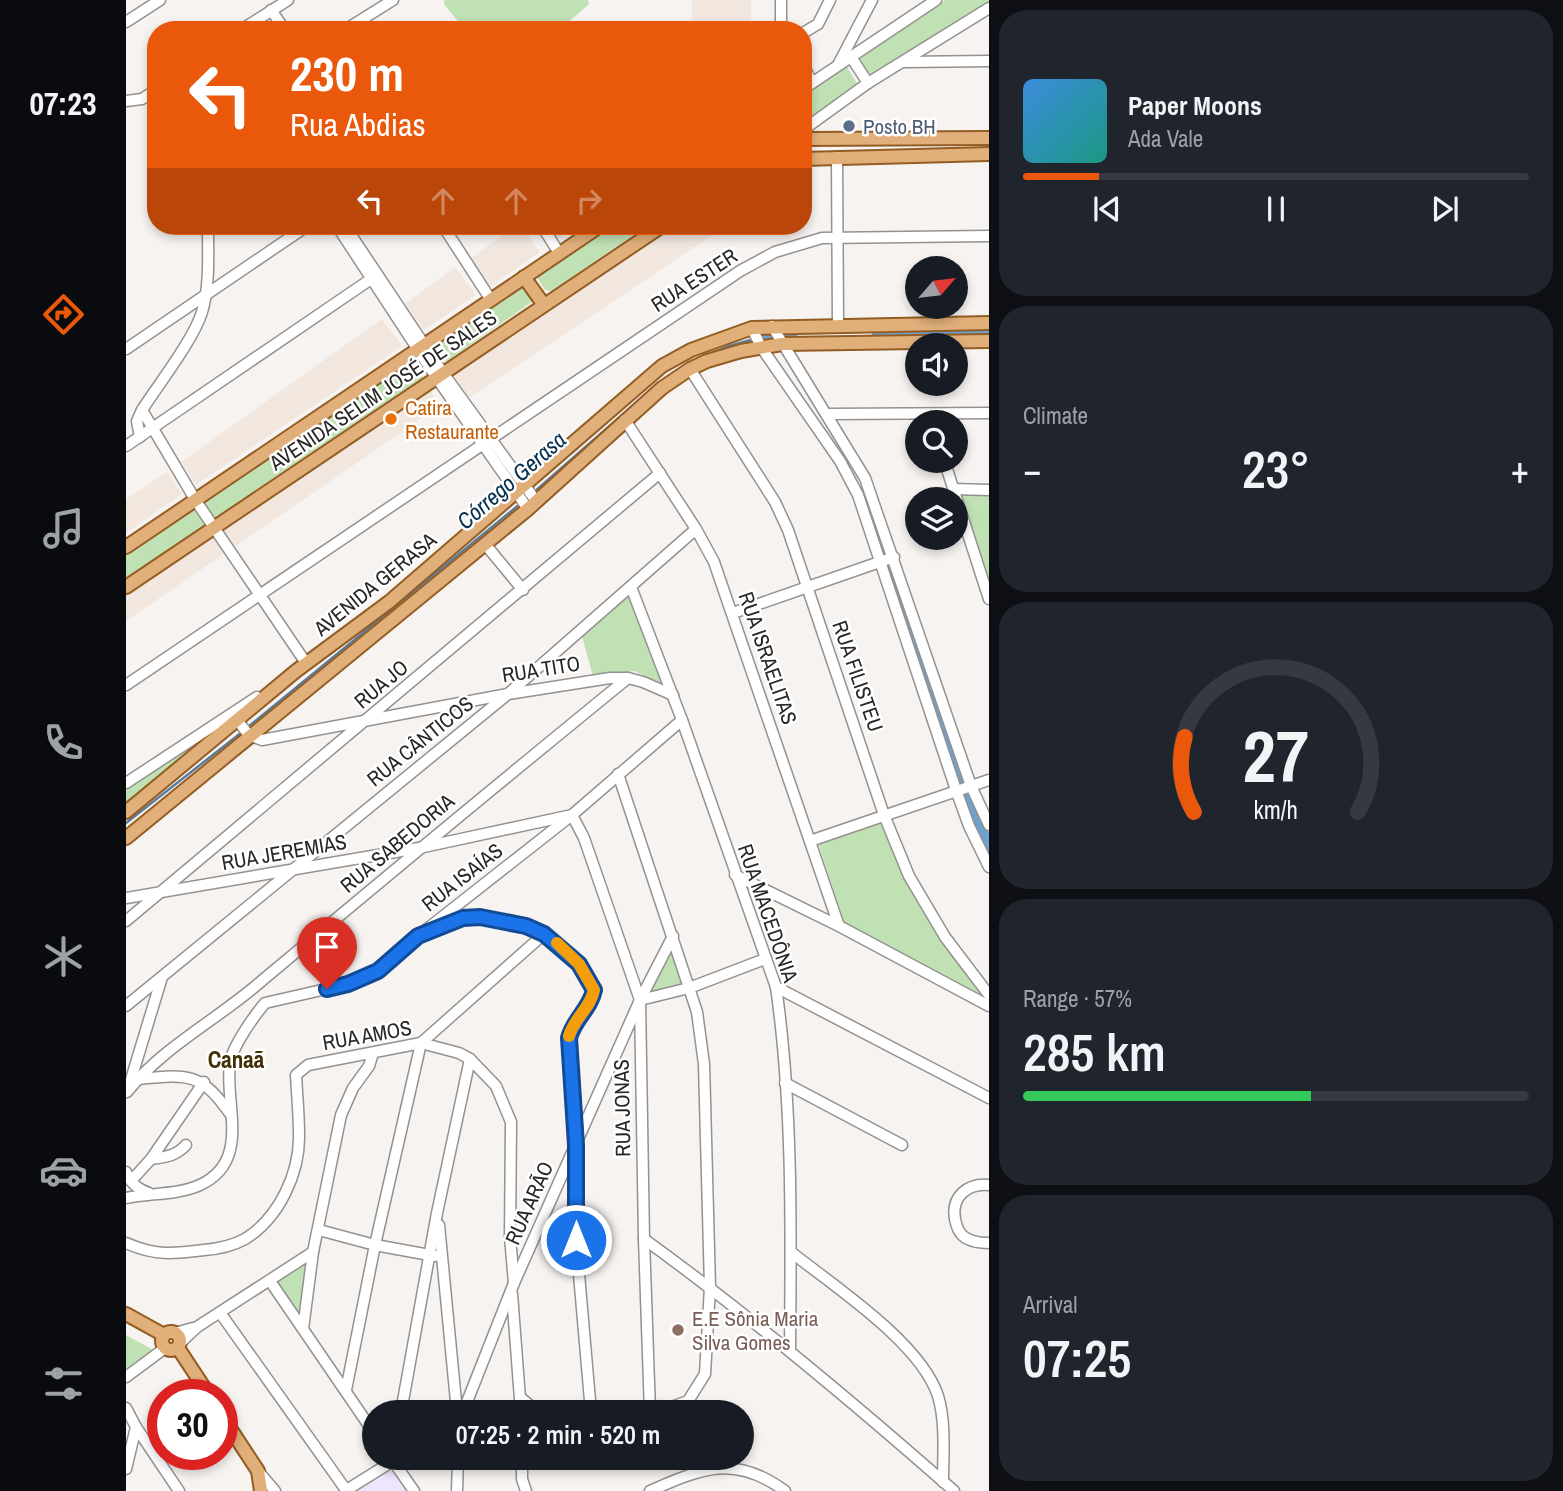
<!DOCTYPE html>
<meta charset="utf-8">
<style>
body{margin:0;font-family:"Archivo Narrow",sans-serif;background:#20242c;color:#f1f3f6;height:100vh;display:flex;flex-direction:column;font-size:26px;white-space:nowrap}
*{box-sizing:border-box;margin:0}
p{font-size:23px;color:#9ea1a6}
.icon{flex:none;width:38px;height:38px;fill:none;stroke:currentColor;stroke-width:2;stroke-linecap:round;stroke-linejoin:round}
.map{position:relative;flex:1;overflow:hidden}
.drawer{display:flex;flex-direction:column;gap:10px;padding:10px;background:#0d0f14;width:574px}
.drawer>*{flex:none}
.top-card{position:absolute;left:21px;top:21px;width:665px;height:214px;border-radius:28px;box-shadow:0 4px 10px #0003;background:#ea580c;color:#fff;overflow:hidden}
.needle{width:46px;rotate:62deg}
.controls{position:absolute;left:779px;top:256px;display:grid;gap:14px}
.controls a{display:grid;place-items:center;width:63px;height:63px;border-radius:50%;background:#171b24;box-shadow:0 4px 10px #0003;font-size:35px}
.speed{position:absolute;left:21px;top:1379px;display:flex;gap:14px;font-size:35px;font-weight:700;text-align:center}
.speed>*{display:grid;place-content:center;width:91px;height:91px;border-radius:50%;background:#171b24;box-shadow:0 4px 10px #0003;line-height:1}
.speed .limit{border:10px solid #d22;background:#fff;color:#111}
.pin{position:absolute;display:grid;place-items:center;width:60px;height:60px;color:#fff;margin:-72px -30px;border-radius:50% 50% 50% 0;rotate:-45deg;box-shadow:0 0 7px #0007}
.pin .icon{rotate:45deg}
.me{position:absolute;width:77px;margin:-38px;rotate:0deg;stroke-linejoin:round;filter:drop-shadow(0 0 5px #0008)}
.turn{display:flex;align-items:center;gap:24px;height:147px;padding:0 28px;font-size:32px}
.turn .icon{width:91px;height:91px;stroke-width:2.5}
.turn b{display:block;font-size:49px;line-height:60px}
.lanes{display:flex;align-items:center;height:66px;padding:0 28px;background:#0003;justify-content:center;gap:35px;direction:ltr}
.lanes .off{opacity:.35}
.big{font-size:52px;font-weight:600;line-height:1.1}
.drawer .tile{flex:1;display:flex;flex-direction:column;justify-content:center;gap:10px;min-width:0;padding:0 24px;border-radius:28px;background:#20242c}
.drawer .dial{align-items:center;gap:0}
.dial svg{height:182px;overflow:visible;fill:none;stroke:#363941;stroke-width:7;stroke-linecap:round;text-anchor:middle}
.dial text{fill:#f1f3f6;stroke:none}
.song{display:flex;align-items:center;gap:21px}
.cover{width:84px;height:84px;border-radius:10px;background:linear-gradient(135deg,hsl(210 70% 55%),hsl(170 70% 35%))}
.played{height:7px;border-radius:4px;background:linear-gradient(90deg,#ea580c 15%,#363941 15%)}
.keys{display:flex;justify-content:space-around;direction:ltr}
.heat{display:flex;justify-content:space-between;align-items:center;font-size:38px;direction:ltr}
.charge{height:10px;border-radius:5px;background:linear-gradient(90deg,#34c759 57%,#363941 0)}
.trip{position:absolute;left:236px;top:1400px;width:392px;height:70px;border-radius:35px;background:#171b24;box-shadow:0 4px 10px #0003;font-weight:600;line-height:70px;text-align:center}
main{display:flex;flex:1;min-height:0}
.menu{display:flex;flex-direction:column;width:126px;justify-content:space-around;align-items:center;background:#090b0e;color:#9ea1a6}
.menu .icon{width:49px;height:49px}
.menu .on{color:#ea580c}
.menu b{font-size:32px;color:#f1f3f6}
.map>svg:first-child{display:block}
</style>
<main>
<nav class="menu">
<b>07:23</b>
<svg class="icon on" aria-label="directions" viewBox="0 0 24 24"><path d="M12 3l9 9-9 9-9-9zM9 14v-3h6M13 9l2 2-2 2"/></svg>
<svg class="icon" aria-label="music" viewBox="0 0 24 24"><path d="M9 18V5l10-2v13"/><circle cx="6" cy="18" r="3"/><circle cx="16" cy="16" r="3"/></svg>
<svg class="icon" aria-label="phone" viewBox="0 0 24 24"><path d="M5 4h4l2 5-3 2q2 4 5 5l2-3 5 2v4C11 20 4 13 5 4z"/></svg>
<svg class="icon" aria-label="climate" viewBox="0 0 24 24"><path d="M12 3v18M4 7l16 10M4 17L20 7"/></svg>
<svg class="icon" aria-label="car" viewBox="0 0 24 24"><path d="M5 17H2v-5l4-1 3-4h7l3 4 3 1v5h-3M9 17h6M6 11h13"/><circle cx="7" cy="17" r="2"/><circle cx="17" cy="17" r="2"/></svg>
<svg class="icon" aria-label="filters" viewBox="0 0 24 24"><path d="M4 7h16M4 17h16"/><circle cx="9" cy="7" r="2"/><circle cx="15" cy="17" r="2"/></svg>
</nav>
<div class="map">
<svg width="863" height="1491" viewBox="0 0 863 1491">
<rect width="100%" height="100%" fill="#f7f3f1"/>
<g fill="#f1e7df">
<rect x="566" y="0" width="59" height="30"/>
<path d="M389 226H394L414 252 364 287 345 258Z"/>
<path d="M422 226H450L431 239Z"/>
<path d="M545 226H600L343 398 325 373Z"/>
<path d="M329 267 350 295 298 330 279 304Z"/>
<path d="M256 319 276 346 70 485 55 462Z"/>
<path d="M303 388 314 406 0 621V593Z"/>
<path d="M41 472 56 494 0 533V499Z"/>
</g>
<path fill="#eee6fc" d="M265 1465 283 1491H227Z"/>
<g fill="#bfe1b4">
<path d="M318 0H462L463 4 433 30H339L318 4Z"/>
<path d="M819 0H863V5L748 75 740 71 734 58Z"/>
<path d="M721 67 732 85 677 126V95Z"/>
<path d="M484 226H521L425 291 419 290 412 279 413 274Z"/>
<path d="M393 287C401 288 406 294 406 302L321 361H317L308 345Z"/>
<path d="M286 362 299 380 89 522 75 501Z"/>
<path d="M836 495 863 496V592L852 561Z"/>
<path d="M68 507 83 527 0 582V552Z"/>
<path d="M502 592 539 686 508 671 467 676 455 633Z"/>
<path d="M133 698 0 807V788Z"/>
<path d="M757 820 814 938 859 999 719 924 692 843Z"/>
<path d="M546 942 560 986 517 997Z"/>
<path d="M184 1258 176 1323 147 1282Z"/>
<path d="M0 1335 31 1352 0 1370Z"/>
</g>
<g fill="none" stroke-linecap="round" stroke-linejoin="round">
<g stroke="#587c9c" stroke-width="2.5">
<path d="M562 363 603 346 628 339"/>
<path d="M399 500 528 387"/>
<path d="M0 823 111 736 394 504"/>
</g>
<g stroke="#6da1ce" stroke-width="14">
<path d="M752 337 863 334"/>
<path d="M631 339 665 338"/>
<path d="M757 557 833 778 863 852"/>
</g>
<g stroke="#94918f" stroke-width="13">
<g id="minor">
<path d="M145 10 159 30"/>
<path d="M0 22 34 0"/>
<path d="M115 30 162 0"/>
<path d="M219 30 267 0"/>
<path d="M655 30V0"/>
<path d="M677 33 692 24 704 0"/>
<path d="M725 57 742 83"/>
<path d="M778 62 863 61"/>
<path d="M713 63 746 0"/>
<path d="M677 64 686 83"/>
<path d="M677 89 810 0"/>
<path d="M0 101 16 99 30 90"/>
<path d="M677 130 742 83 863 8"/>
<path d="M711 157 712 325"/>
<path d="M211 226 310 377 402 509"/>
<path d="M219 226 317 373 410 501"/>
<path d="M317 226 365 300"/>
<path d="M416 226 433 253"/>
<path d="M646 326 739 478 845 786 863 825"/>
<path d="M626 328 635 347 714 461 732 495 830 790 843 826 863 867"/>
<path d="M0 349 181 226"/>
<path d="M564 369 649 502 662 530 758 815 783 876 819 937 863 995"/>
<path d="M16 410 70 501 180 663"/>
<path d="M702 414 863 413"/>
<path d="M499 420 570 529 588 562 713 926"/>
<path d="M14 437 11 421 16 410C32 385 68 339 76 312 84 285 82 254 82 226"/>
<path d="M0 446 248 277"/>
<path d="M818 460 863 599"/>
<path d="M827 489 863 490"/>
<path d="M359 544 397 590"/>
<path d="M505 587 556 720 650 987C667 1105 665 1232 664 1351"/>
<path d="M607 613 768 557"/>
<path d="M0 685 614 271 649 252 696 238 863 236"/>
<path d="M111 720 123 735 136 740 382 694 484 678H502L517 682 547 695"/>
<path d="M492 774 571 1012 578 1064 584 1287 579 1374 562 1401 532 1412"/>
<path d="M0 783 131 697"/>
<path d="M684 841 863 780"/>
<path d="M609 875 713 926 863 1006"/>
<path d="M0 898 293 848 446 815 458 838 514 1000 518 1239 524 1412"/>
<path d="M0 921 534 473"/>
<path d="M309 928C318 924 329 919 340 918 388 913 452 941 468 990L461 1009 446 1026 443 1038V1060L450 1145V1240L465 1412"/>
<path d="M650 987 863 1098"/>
<path d="M514 1000 563 988 639 959"/>
<path d="M0 1006 382 694 570 529"/>
<path d="M295 1043 418 934"/>
<path d="M12 1079C62 1074 75 1072 105 1115"/>
<path d="M659 1083 776 1145"/>
<path d="M3 1086 36 977"/>
<path d="M1 1092C37 1047 89 1021 132 984 255 881 378 779 502 678"/>
<path d="M25 1159C40 1157 50 1156 60 1145"/>
<path d="M0 1172C5 1183 11 1189 23 1193"/>
<path d="M5 1181 25 1159 78 1082"/>
<path d="M863 1185C842 1183 825 1196 829 1219 830 1224 832 1231 836 1235 843 1242 854 1243 863 1243"/>
<path d="M0 1198C24 1193 52 1195 74 1185 126 1161 98 1104 104 1063 106 1047 128 1016 139 1003L222 984 252 971 292 936 446 815 556 720"/>
<path d="M313 1225 331 1412"/>
<path d="M193 1230 249 1245 309 1256"/>
<path d="M518 1239C626 1317 728 1403 828 1491"/>
<path d="M0 1243C29 1256 47 1254 78 1250 91 1249 108 1245 119 1239 153 1218 174 1173 173 1134 173 1114 171 1095 170 1075L182 1065 295 1043 333 1053 344 1059 370 1086 385 1122 384 1237 388 1283"/>
<path d="M665 1252C709 1287 795 1343 812 1396 820 1422 817 1455 817 1482"/>
<path d="M144 1281 248 1433"/>
<path d="M386 1294 395 1412"/>
<path d="M95 1314 220 1490"/>
<path d="M177 1329 187 1252 215 1115 227 1088 243 1066 247 1053"/>
<path d="M49 1333 67 1328"/>
<path d="M54 1343 71 1327 187 1252"/>
<path d="M0 1377 39 1348"/>
<path d="M220 1390 249 1245 295 1043"/>
<path d="M395 1398 412 1412"/>
<path d="M0 1408 10 1427 53 1491"/>
<path d="M275 1412 311 1213 344 1059"/>
<path d="M337 1412 388 1283 514 1000 547 936"/>
<path d="M265 1458 288 1491"/>
<path d="M396 1458V1479L400 1491"/>
<path d="M0 1469 10 1427"/>
<path d="M132 1471 149 1491"/>
<path d="M219 1491 267 1461V1458"/>
<path d="M331 1491 332 1458"/>
<path d="M524 1491C576 1468 609 1454 659 1491"/>
</g>
</g>
<g stroke="#935d23" stroke-width="16">
<g id="major">
<path d="M677 139 863 138"/>
<path d="M677 159 863 154"/>
<path d="M398 277 418 305"/>
<path d="M0 547 474 226"/>
<path d="M0 587 536 226"/>
<path d="M0 812 170 671 263 602 536 366 565 350 626 328 863 323"/>
<path d="M0 838 402 509 536 388 564 369 581 361 615 351 656 344 863 341"/>
<path d="M0 1314 38 1335"/>
<circle cx="45" cy="1341" r="9"/>
<path d="M52 1348 83 1395"/>
<path d="M96 1416 132 1471 135 1491"/>
</g>
</g>
<use href="#minor" stroke="#fff" stroke-width="10"/>
<use href="#major" stroke="#e1af7a" stroke-width="12"/>
</g>
<g fill="none" stroke-linecap="round" stroke-linejoin="round">
<g stroke="#114b97" stroke-width="18">
<path id="route" d="M201 989 222 984 252 971 292 936 337 918 354 917 400 926 418 934 453 964 468 990C464 1009 448 1019 443 1038L450 1145V1240"/>
</g>
<use href="#route" stroke="#1a73e8" stroke-width="12"/>
<path stroke="#f59e0b" stroke-width="12" d="M431 943 453 964 468 990C464 1009 448 1018 443 1036"/>
</g>
<circle fill="#5c6f8a" stroke="#fff" stroke-width="2.5" cx="723" cy="126" r="7"/>
<circle fill="#e8710a" stroke="#fff" stroke-width="2.5" cx="265" cy="419" r="7"/>
<circle fill="#8d6e63" stroke="#fff" stroke-width="2.5" cx="552" cy="1330" r="7"/>
<g text-anchor="middle" dominant-baseline="central" stroke-width="5" stroke-linejoin="round" paint-order="stroke">
<g font-size="21" fill="#4e5e75" stroke="#fff" text-anchor="start">
<text x="737" y="126">Posto BH</text>
</g>
<g font-size="21" fill="#282726" stroke="#fff">
<text transform="translate(568 280) rotate(-33)">RUA ESTER</text>
<text transform="translate(257 390) rotate(-34)">AVENIDA SELIM JOSÉ DE SALES</text>
<text transform="translate(249 584) rotate(-39)">AVENIDA GERASA</text>
<text transform="translate(642 658) rotate(71)">RUA ISRAELITAS</text>
<text transform="translate(415 669) rotate(-9)">RUA TITO</text>
<text transform="translate(732 676) rotate(71)">RUA FILISTEU</text>
<text transform="translate(255 684) rotate(-40)">RUA JO</text>
<text transform="translate(294 741) rotate(-39)">RUA CÂNTICOS</text>
<text transform="translate(271 843) rotate(-40)">RUA SABEDORIA</text>
<text transform="translate(158 852) rotate(-10)">RUA JEREMIAS</text>
<text transform="translate(336 877) rotate(-38)">RUA ISAÍAS</text>
<text transform="translate(642 913) rotate(71)">RUA MACEDÔNIA</text>
<text transform="translate(241 1035) rotate(-10)">RUA AMOS</text>
<text transform="translate(496 1108) rotate(-91)">RUA JONAS</text>
<text transform="translate(403 1203) rotate(-66)">RUA ARÃO</text>
</g>
<g font-size="21" fill="#c56008" stroke="#fff" text-anchor="start">
<text x="279" y="407">Catira<tspan x="279" dy="24">Restaurante</tspan></text>
</g>
<g font-size="21" fill="#785e54" stroke="#fff" text-anchor="start">
<text x="566" y="1318">E.E Sônia Maria<tspan x="566" dy="24">Silva Gomes</tspan></text>
</g>
<g font-size="23" font-style="italic" fill="#07314f" stroke="#fff">
<text transform="translate(385 480) rotate(-41)">Córrego Gerasa</text>
</g>
<g font-size="23" font-weight="bold" fill="#412f06" stroke="#fff">
<text x="110" y="1059">Canaã</text>
</g>
</g>
</svg>
<div class="controls">
<a><svg class="needle" viewBox="-14 -14 28 28"><path d="M0-13l5 13h-10z" fill="#e53935"/><path d="M0 13l5-13h-10z" fill="#9ea1a6"/></svg></a>
<a><svg class="icon" aria-label="sound" viewBox="0 0 24 24"><path d="M4 9h4l5-4v14l-5-4H4zM17 9q2 3 0 6"/></svg></a>
<a><svg class="icon" aria-label="search" viewBox="0 0 24 24"><circle cx="10" cy="10" r="6"/><path d="M15 15l6 6"/></svg></a>
<a><svg class="icon" aria-label="layers" viewBox="0 0 24 24"><path d="M12 4l9 5-9 5-9-5zM3 14l9 5 9-5"/></svg></a>
</div>
<div class="speed"><div class="limit">30</div></div>
<div class="pin" style="left:201px;top:989px;background:#d93025"><svg class="icon" aria-label="arrive" viewBox="0 0 24 24"><path d="M6 21V4h12l-3 4 3 4H6"/></svg></div>
<svg class="me" style="left:450px;top:1240px" viewBox="-20 -20 40 40"><circle r="17" fill="#1a73e8" stroke="#fff" stroke-width="3"/><path d="M0-11L8 9 0 5-8 9z" fill="#fff"/></svg>
<div class="trip">07:25 · 2 min · 520 m</div>
<div class="top-card">
<div class="turn"><svg class="icon" aria-label="left" viewBox="0 0 24 24"><path d="M17 20v-9H6M10 6l-5 5 5 5"/></svg><div><b>230 m</b>Rua Abdias</div></div>
<div class="lanes"><svg class="icon" aria-label="left" viewBox="0 0 24 24"><path d="M17 20v-9H6M10 6l-5 5 5 5"/></svg><svg class="icon off" aria-label="ahead" viewBox="0 0 24 24"><path d="M12 20V5M6 11l6-6 6 6"/></svg><svg class="icon off" aria-label="ahead" viewBox="0 0 24 24"><path d="M12 20V5M6 11l6-6 6 6"/></svg><svg class="icon off" aria-label="right" viewBox="0 0 24 24"><path d="M7 20v-9h11M14 6l5 5-5 5"/></svg></div>
</div>
</div>
<section class="drawer">
<div class="tile">
<div class="song"><i class="cover"></i><div><b>Paper Moons</b><p>Ada Vale</p></div></div>
<div class="played"></div>
<div class="keys"><svg class="icon" aria-label="previous" viewBox="0 0 24 24"><path d="M18 5L8 12l10 7zM5 5v14"/></svg><svg class="icon" aria-label="pause" viewBox="0 0 24 24"><path d="M8 5v14M16 5v14"/></svg><svg class="icon" aria-label="next" viewBox="0 0 24 24"><path d="M6 5l10 7-10 7zM19 5v14"/></svg></div>
</div>
<div class="tile"><p>Climate</p>
<div class="heat"><a>−</a><b class="big">23°</b><a>+</a></div>
</div>
<div class="tile dial"><svg viewBox="0 0 100 80">
<path d="M14 69A42 42 0 1 1 86 69"/>
<path d="M14 69A42 42 0 0 1 10 36" stroke="#ea580c"/>
<text x="50" y="56" font-size="32" font-weight="700">27</text>
<text x="50" y="72" font-size="11">km/h</text>
</svg></div>
<div class="tile"><p>Range · 57%</p><b class="big">285 km</b><div class="charge"></div></div>
<div class="tile"><p>Arrival</p><b class="big">07:25</b></div>
</section>
</main>
